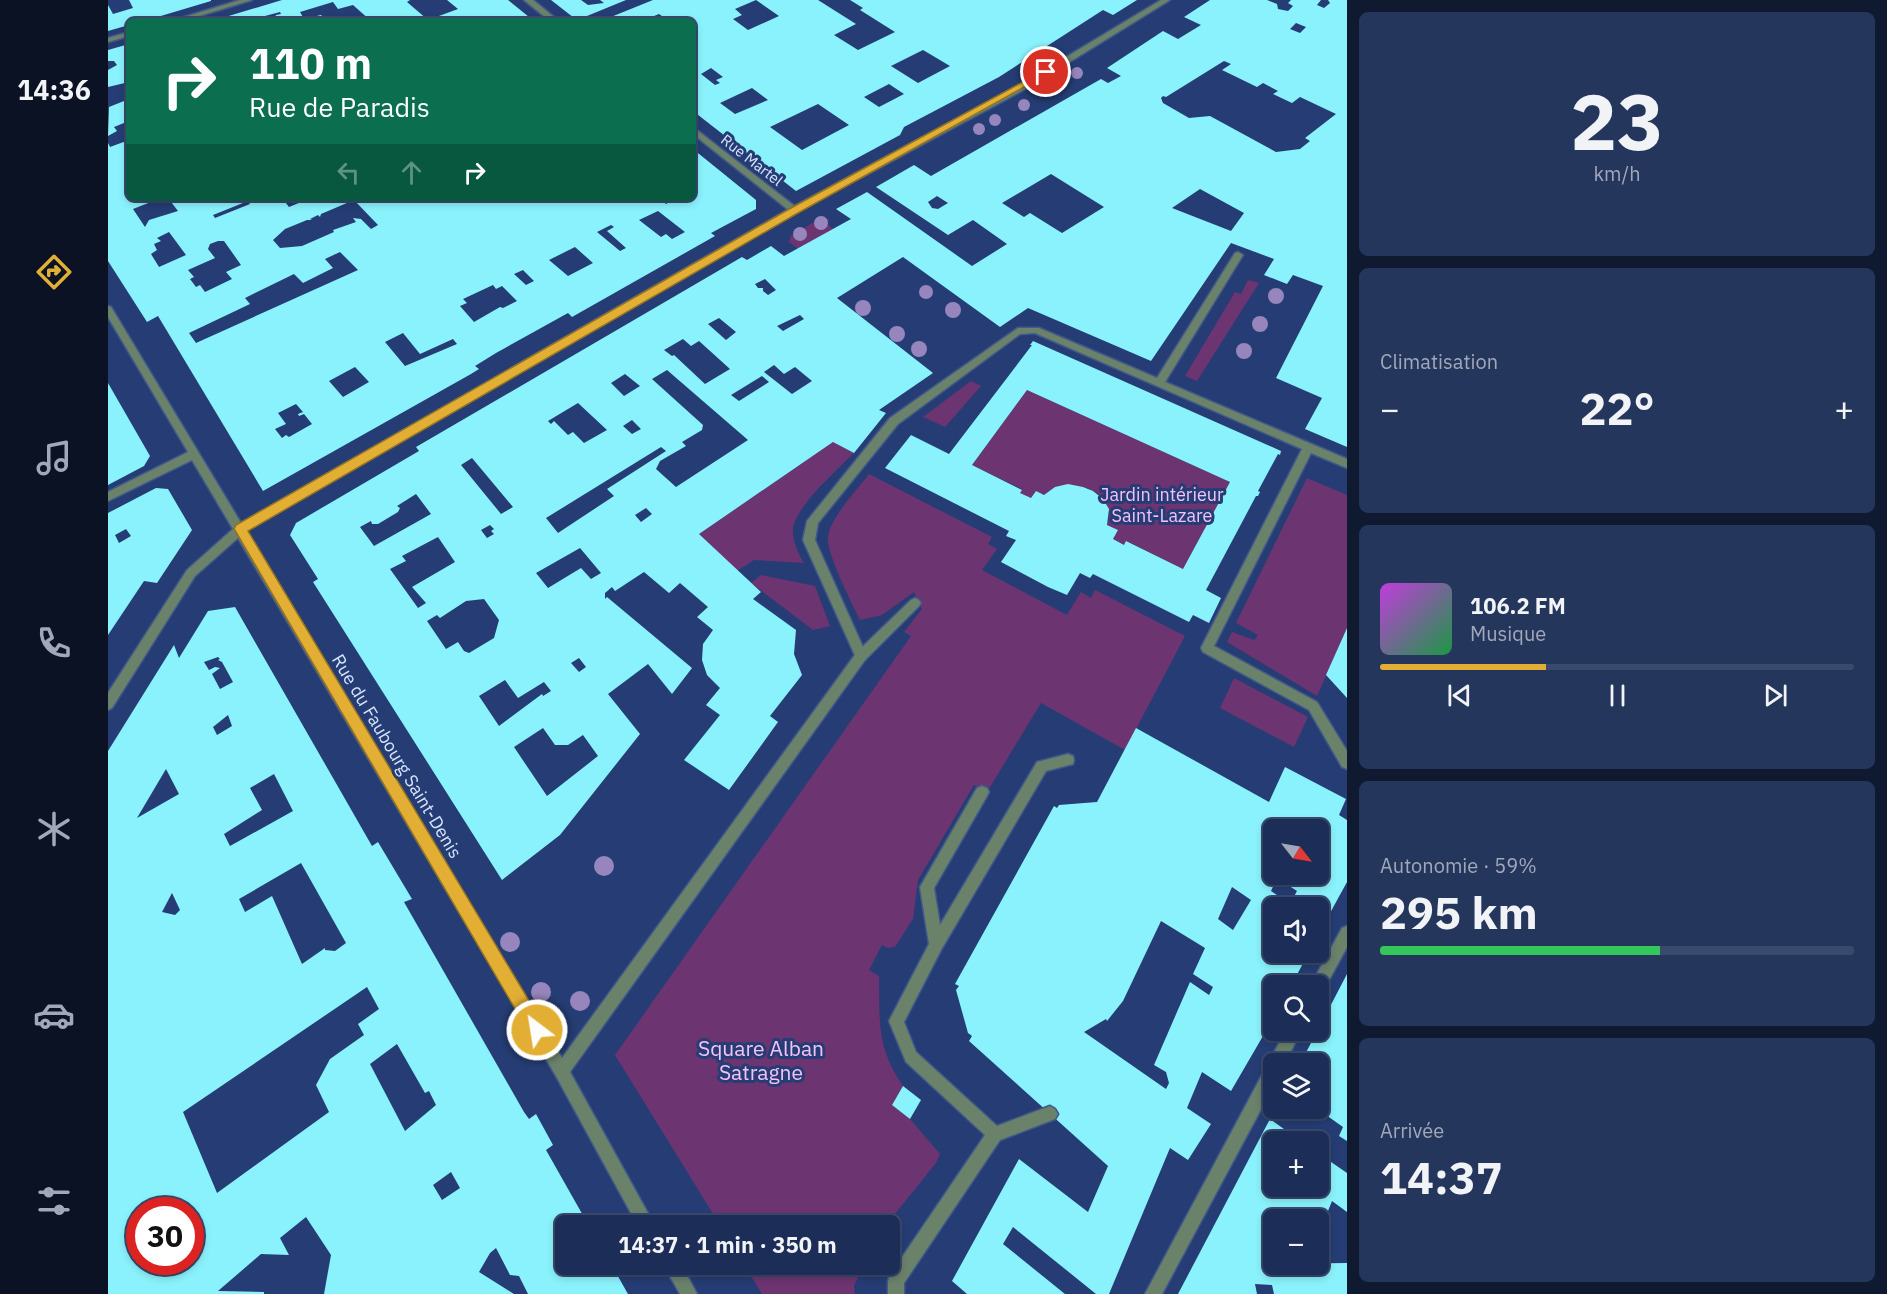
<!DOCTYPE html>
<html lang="fr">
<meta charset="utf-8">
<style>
body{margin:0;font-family:"IBM Plex Sans",sans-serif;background:#25365d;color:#f1f3f6;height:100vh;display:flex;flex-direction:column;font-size:22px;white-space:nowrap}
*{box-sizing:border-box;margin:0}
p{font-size:20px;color:#a0a8ba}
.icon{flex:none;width:33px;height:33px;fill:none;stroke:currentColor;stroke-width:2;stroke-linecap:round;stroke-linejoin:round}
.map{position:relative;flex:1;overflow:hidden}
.sheet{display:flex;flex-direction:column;gap:12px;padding:12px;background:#0f1930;width:540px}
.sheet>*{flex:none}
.guide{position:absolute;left:18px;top:18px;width:570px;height:183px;border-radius:9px;box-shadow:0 3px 9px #0003,0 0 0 2px #3a4a6d;background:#0b6e4f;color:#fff;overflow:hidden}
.needle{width:39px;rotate:121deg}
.controls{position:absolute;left:1155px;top:819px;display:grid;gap:12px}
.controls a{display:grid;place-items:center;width:66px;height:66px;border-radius:9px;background:#1c2e57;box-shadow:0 3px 9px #0003,0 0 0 2px #3a4a6d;font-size:30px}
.speed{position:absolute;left:18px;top:1197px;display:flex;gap:12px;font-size:30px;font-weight:700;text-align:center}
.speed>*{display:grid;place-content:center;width:78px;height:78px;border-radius:50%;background:#1c2e57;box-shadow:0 3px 9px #0003,0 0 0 2px #3a4a6d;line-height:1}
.speed .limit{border:9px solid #d22;background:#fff;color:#111}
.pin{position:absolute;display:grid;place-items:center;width:51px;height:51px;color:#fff;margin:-26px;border:3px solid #fff;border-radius:50%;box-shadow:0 2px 6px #0007}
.me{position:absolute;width:66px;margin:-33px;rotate:329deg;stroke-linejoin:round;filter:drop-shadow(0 0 4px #0008)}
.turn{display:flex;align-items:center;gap:21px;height:126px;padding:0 24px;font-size:27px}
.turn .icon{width:78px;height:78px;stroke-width:2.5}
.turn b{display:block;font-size:42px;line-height:51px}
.lanes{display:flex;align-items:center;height:57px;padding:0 24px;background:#0003;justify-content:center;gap:30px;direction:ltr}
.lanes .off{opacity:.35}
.big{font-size:45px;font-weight:700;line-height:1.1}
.sheet .tile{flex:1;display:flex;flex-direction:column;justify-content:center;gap:9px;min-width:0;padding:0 21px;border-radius:9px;background:#25365d}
.sheet .dial{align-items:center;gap:0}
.dial b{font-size:78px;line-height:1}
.song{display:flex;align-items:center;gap:18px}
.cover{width:72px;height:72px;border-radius:9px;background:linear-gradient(135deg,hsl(290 70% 55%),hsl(140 70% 35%))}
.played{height:6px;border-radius:3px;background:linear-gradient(90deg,#e2af34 35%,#3a4a6d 35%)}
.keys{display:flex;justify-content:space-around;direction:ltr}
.heat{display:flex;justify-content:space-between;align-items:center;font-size:33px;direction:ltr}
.charge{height:9px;border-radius:4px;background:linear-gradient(90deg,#34c759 59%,#3a4a6d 0)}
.trip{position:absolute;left:447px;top:1215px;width:345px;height:60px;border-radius:9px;background:#1c2e57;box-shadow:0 3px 9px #0003,0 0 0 2px #3a4a6d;font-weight:700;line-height:60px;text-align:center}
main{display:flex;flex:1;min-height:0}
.menu{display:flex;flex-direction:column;width:108px;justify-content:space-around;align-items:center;background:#0b1223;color:#a0a8ba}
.menu .icon{width:42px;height:42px}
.menu .on{color:#e2af34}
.menu b{font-size:27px;color:#f1f3f6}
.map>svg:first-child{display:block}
</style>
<main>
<nav class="menu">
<b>14:36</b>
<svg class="icon on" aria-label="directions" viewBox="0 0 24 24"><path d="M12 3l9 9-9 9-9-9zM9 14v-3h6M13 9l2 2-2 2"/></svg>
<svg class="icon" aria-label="music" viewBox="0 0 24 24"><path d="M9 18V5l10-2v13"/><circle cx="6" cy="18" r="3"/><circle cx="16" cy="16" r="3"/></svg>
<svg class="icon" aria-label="phone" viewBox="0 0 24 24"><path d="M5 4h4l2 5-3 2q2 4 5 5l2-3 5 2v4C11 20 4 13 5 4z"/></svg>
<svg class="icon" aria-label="climate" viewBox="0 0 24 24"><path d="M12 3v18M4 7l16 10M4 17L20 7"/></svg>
<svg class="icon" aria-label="car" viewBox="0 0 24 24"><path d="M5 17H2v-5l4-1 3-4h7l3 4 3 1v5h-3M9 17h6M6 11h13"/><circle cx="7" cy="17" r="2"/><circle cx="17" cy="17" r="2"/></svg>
<svg class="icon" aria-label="filters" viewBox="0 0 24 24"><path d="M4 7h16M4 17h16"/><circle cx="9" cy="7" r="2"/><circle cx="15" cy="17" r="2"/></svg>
</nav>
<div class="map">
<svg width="1239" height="1294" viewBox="0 0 1239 1294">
<rect width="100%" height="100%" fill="#253d74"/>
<g fill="#6d3472">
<path d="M716 216 721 220 719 224 725 229 690 249 681 242 683 236Z"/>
<path d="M1140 280 1151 283 1089 381 1077 376 1127 292 1133 294Z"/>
<path d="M863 381 873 386 837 427 815 417Z"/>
<path d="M919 390 1122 482 1075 569 1019 541 1016 545 1005 539 1010 530 999 525C1012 490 961 475 936 495L928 491 923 498 912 493 914 489 864 465Z"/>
<path d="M725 442 746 453C729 470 689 505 685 528 684 540 690 553 696 563L646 560 629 571 591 534Z"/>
<path d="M761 474 884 537 880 544 889 549 874 570 959 615 973 592 983 598 987 590 1077 636 1017 750 933 703 879 792 866 785 810 880 805 919 787 947 780 948 774 945 761 970 771 976C772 1022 768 1046 795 1086L784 1105 802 1119 832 1154 828 1163 778 1225H612L507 1055 803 636 796 632 814 609 806 592 774 615 752 620C744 603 718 553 720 537 722 518 749 490 761 474Z"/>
<path d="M1199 478 1239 495V628L1209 696 1119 642 1124 632 1146 640 1150 635 1128 623Z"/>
<path d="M653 575 707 586 722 626 705 630 643 583Z"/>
<path d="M1126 678 1200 717 1186 747 1112 708Z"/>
<path d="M636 1265H756L746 1286 747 1294H654Z"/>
</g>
<g fill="#8af2fc" fill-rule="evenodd">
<path d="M21 0H103V1L36 21H21V25L0 31V5L5 14 25 8Z"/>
<path d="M174 0H302L299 2 320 20 350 9 339 0H400L426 21H263L245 5 230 9 225 2 192 12 196 19 213 15 219 21H165L168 15 173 14 172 12 157 16 160 21H104Z"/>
<path d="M443 0H473L480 5 496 3 492 0H518L479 16 486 21H470Z"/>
<path d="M545 0H648L627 9 634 15 625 19 640 30 671 16 648 0H710L748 24 726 35 750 50 787 32 752 10 755 8 742 0H1029L1005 15 995 10 891 77 796 127 792 135 688 191 585 111V21H561L551 14 534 21H493ZM815 50 842 66 810 83 783 66ZM603 68 615 77 608 80 612 83 607 85 593 74ZM781 84 796 94 771 107 756 97ZM644 88 660 100 627 114 612 103ZM710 104 741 125 694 150 662 127Z"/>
<path d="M1102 0H1159L1169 4 1170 9 1180 11 1185 6 1180 3 1183 0H1213L1209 5 1216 8 1222 3 1220 0H1239V447L1197 429 1214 398 1168 378 1215 286 1185 275 1179 284 1156 275 1166 259 1123 243 1043 361 920 308 892 327 795 257 729 298 825 373 771 410 778 413 746 453 725 442 591 534 653 592 645 599 688 630 686 654 694 675 662 716 670 722 621 790 576 760 612 715 598 705 612 688 599 675 594 660 595 644 605 630 589 617 600 607 572 583 561 593 536 572 507 591 504 587 497 593V599L499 597 584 668 564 694 540 664 500 694 532 734 452 835 394 880 205 582 210 579 182 535 188 523 311 451 308 447 634 257 639 260 663 246 676 256 743 219 728 209 759 192 864 266 899 244 865 220 840 235 768 187 806 165 823 176 993 79 1000 83 1013 76 999 68 1055 31 1070 39 1093 25 1076 17ZM1188 23 1198 27 1192 33 1182 29ZM1116 61 1123 64 1114 70 1149 87 1155 83 1170 91 1165 94 1184 103 1192 97 1228 114 1197 138 1202 141 1192 149 1168 152 1102 116 1081 118 1055 103 1053 98 1055 96 1058 97ZM943 174 996 207 954 233 922 213 916 217 894 203ZM1092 189 1136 213 1123 231 1064 208ZM829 196 840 203 830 209 824 208 820 202ZM657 279 668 290 660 295 655 291V288H650L647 284ZM692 315 696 319 675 331 669 326ZM611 318 628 332 618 340 600 324ZM575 339 583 346 591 341 622 369 597 384 566 355 564 356 556 350ZM666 365 676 374 687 367 704 381 684 394 656 372ZM559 370 640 440 568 487 548 469 552 461 578 446 574 442 594 430 595 425 544 379ZM517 374 532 386 516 396 503 383ZM654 376 661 382 631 401 623 395ZM470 403 499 430 476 443 465 432 460 435 446 421 443 424 440 421ZM524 420 533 429 524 434 515 426ZM553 447 558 451 499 489 506 496 456 529 450 533 438 518ZM364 458 405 507 393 514 353 465ZM308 494 323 514 266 546 252 527 263 521 264 524H270L290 512 292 508 289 506ZM538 508 544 514 533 522 527 515ZM382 525 386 529 383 531 386 534 379 538 373 530ZM330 537 347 562 304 587 318 603 310 608 282 569 298 561 294 556ZM472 548 493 573 483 579 473 568 440 588 428 573ZM376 599 391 620 386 638 361 653 356 651 350 642 338 649 319 621 329 615 332 618 358 601ZM471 658 478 667 471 672 463 663ZM397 680 410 698 436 682 443 691 435 696 434 694 391 726 371 696ZM435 728 447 745H460L475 735 490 756 439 796 406 747Z"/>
<path d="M21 44V82L0 87V70L9 65 6 61H0V50Z"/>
<path d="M21 99V121L6 127 9 131 0 136 1 107Z"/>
<path d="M21 140V198H53L25 209 37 227 41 220 70 211 60 198H174L181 207 203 198H551L558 204 563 201 560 198H585V149L648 200V209L603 233 607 236 464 317 460 313 388 353 367 366 371 369 363 374 155 491 50 316 39 322 0 261V143L2 147ZM246 200 270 225 263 229 253 219 245 218 248 222 225 230 226 232 194 246 172 248 165 240 177 229 199 220H204L202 219 210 215 212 217 213 214ZM140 201 142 204 107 218 105 215ZM550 211 577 232 564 239 558 234 553 237 531 220ZM503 225 506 227 499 231 518 248 512 251 489 232ZM61 232 78 255 51 267 43 254 49 250 46 244 53 241 49 238ZM116 241 133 265 118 272 124 279 97 292 92 285 88 287 82 279 86 277 80 270 107 258 100 249 102 244 110 241ZM467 247 485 263 460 276 441 260ZM232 252 250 270 88 343 81 333 142 304 137 298 186 274 195 283 225 268 217 259ZM415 270 426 281 418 285 406 274ZM385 285 388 289 394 286 409 301 395 308 392 307 366 322 352 306 359 303 355 299ZM295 333 312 354 345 339 349 344 297 366 277 342ZM247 367 261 382 235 397 221 381ZM188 404 195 412 190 414 191 416 196 414 204 424 181 437 178 435 174 438 167 429 178 424 170 413Z"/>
<path d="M925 341 1173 451 1172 455 1170 454 1150 491 1152 492 1150 496H1148L1098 590 1113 598 1101 623 1085 615 1081 622 985 574 982 578 972 573 959 595 940 587 893 562 908 540 898 536 901 531 777 468 803 435 841 454 924 345H922ZM919 390 1122 482 1075 569 1018 541 1016 545 1005 539 1010 530 999 525 1001 509 995 499 985 491 975 487 960 484 947 487 936 495 928 491 923 498 912 493 914 490 864 465Z"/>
<path d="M0 383 42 456 36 466 0 485Z"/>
<path d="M48 488 60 489 84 530 49 583 36 581 0 635V513ZM18 529 23 536 11 543 7 535Z"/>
<path d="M127 607 264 846 270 842 304 899 296 902 416 1112 421 1119 428 1114 445 1145 438 1150 481 1226H458V1264H503L520 1294H420L411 1276 402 1275 388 1248 382 1253 371 1272 406 1294H216L223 1255 198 1217 172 1238 181 1255 153 1254 110 1291 156 1292V1294H0V751L66 645 71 658 100 611ZM110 657 112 659 110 660 114 662 125 682 112 689 104 674 112 668 107 667 101 670 96 662ZM120 715 124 726 109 735 105 727ZM58 769 71 794 29 818ZM166 774 185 811 122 846 116 834 154 810 142 788ZM193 863 238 943 227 951 217 950V948L194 964 164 896 137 912 131 899ZM64 893 72 910 67 915 54 912ZM259 987 271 1009 250 1024 256 1035 222 1059 208 1085 221 1112 109 1193 75 1112ZM289 1044 317 1093 321 1091 328 1105 297 1131 262 1064ZM343 1172 352 1188 334 1200 325 1185ZM32 1210H82V1262H32Z"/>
<path d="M1239 628V698L1218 675Z"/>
<path d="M1028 728 1161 802 1177 767 1238 799 1231 815 1239 820V882L1210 935V908H1166V952H1201L1183 986H1166V1017L1123 1091 1094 1072 1079 1108 1103 1124 1080 1160 1062 1148 1001 1294H988L905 1227 895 1244 957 1294H859L844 1281 911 1159 980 1212 1000 1166 861 1041 864 1036 860 1033 848 990 851 986 847 984 946 806 949 808 951 805 989 802ZM1166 830H1210V874H1166ZM1169 878 1189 891 1182 904 1163 891ZM1124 887 1143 900 1125 930 1110 919ZM1053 921 1097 948 1085 974 1105 987 1101 995 1082 982 1046 1065 1058 1072 1061 1083 1058 1089 976 1032 998 1019 999 1021 1015 1001Z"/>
<path d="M1239 974V1141L1231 1136 1235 1127 1208 1108H1210V1064H1192Z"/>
<path d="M795 1086 813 1100 802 1119 784 1105Z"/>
<path d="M1162 1119 1194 1142H1166V1186H1179L1178 1189 1190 1198 1196 1186H1210V1153L1239 1173V1212L1224 1201 1214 1226 1210 1225V1220H1166V1264L1239 1263V1294H1166L1164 1285 1147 1284 1149 1294H1070Z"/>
</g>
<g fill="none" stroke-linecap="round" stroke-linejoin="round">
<g stroke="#41588a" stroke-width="3">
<g id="service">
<path d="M807 598 811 600 813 603 811 606 757 660 753 661 749 660 747 656 749 652 803 600Z"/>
<path d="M960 754 965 756 966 760 965 764 938 771 833 950 796 1022 808 1052 889 1126 942 1106 947 1109 950 1114 947 1119 892 1140 796 1283V1294H780V1281L782 1275 877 1135 798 1062 781 1021 821 944 812 887 869 788 874 786 879 788 881 792 879 796 826 888 832 925 929 762Z"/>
</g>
</g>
<g stroke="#41588a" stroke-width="3">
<g id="pedestrian">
<path d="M416 0H425L451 21H442Z"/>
<path d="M585 127 689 208V212H683L585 134Z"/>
<path d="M1130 252 1135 255 1057 382 1239 459V468L1203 453 1106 646 1209 702 1239 751V769L1234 767 1201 710 1095 652 1093 648 1194 449 927 333 912 334 790 424 710 523 707 540 759 656 757 660 753 661 749 660 695 540 699 521 782 418 910 328H931L1049 378 1127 253Z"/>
<path d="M1239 926V947L1215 991 1210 993V986H1203L1205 981 1234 928Z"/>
<path d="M1178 1030H1193L1177 1064H1166V1085L1054 1294H1037Z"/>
</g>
</g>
<g stroke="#41588a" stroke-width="3">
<g id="minor">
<path d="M132 0H144L75 21H63Z"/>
<path d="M1053 0H1062L921 87 689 212 138 531 454 1058 749 652 753 651 757 652 759 656 757 660 462 1072 547 1226H530L448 1076 130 538 87 576 4 708 0 710V693L79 570 125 529 84 460 0 501V492L80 452 0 317V306L3 307 133 523 683 208 915 83Z"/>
<path d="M21 32V36L0 42V38Z"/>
<path d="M555 1264H573L589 1294H572Z"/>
</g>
</g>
<use href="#service" fill="#6a816a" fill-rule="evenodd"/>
<use href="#pedestrian" fill="#6a816a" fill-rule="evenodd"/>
<use href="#minor" fill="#6a816a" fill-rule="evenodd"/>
</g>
<g fill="#9786bd">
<circle cx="969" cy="73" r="6"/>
<circle cx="942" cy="89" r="6"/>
<circle cx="916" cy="105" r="6"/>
<circle cx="887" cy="120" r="6"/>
<circle cx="871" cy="129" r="6"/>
<circle cx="713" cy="223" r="7"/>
<circle cx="692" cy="234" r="7"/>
<circle cx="818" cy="292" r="7"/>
<circle cx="1168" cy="296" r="8"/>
<circle cx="755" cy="308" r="8"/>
<circle cx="845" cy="310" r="8"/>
<circle cx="1152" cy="324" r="8"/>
<circle cx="789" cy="334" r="8"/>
<circle cx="811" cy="349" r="8"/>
<circle cx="1136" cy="351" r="8"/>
<circle cx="496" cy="866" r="10"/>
<circle cx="402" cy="942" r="10"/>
<circle cx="433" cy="992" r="10"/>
<circle cx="472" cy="1001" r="10"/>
</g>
<path fill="#e2af34" stroke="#937222" stroke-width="1.5" d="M935 71 943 72 690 213 140 531 435 1024 437 1030 435 1036 429 1039 423 1036 128 532 126 529 128 525 683 208Z"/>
<g text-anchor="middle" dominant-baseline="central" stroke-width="6" stroke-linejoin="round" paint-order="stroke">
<g font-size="15" fill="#d6e4fe" stroke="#253d74">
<text transform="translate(644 160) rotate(38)">Rue Martel</text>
</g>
<g font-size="18" fill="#f4c2f8" stroke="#253d74">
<text x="1054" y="494">Jardin intérieur<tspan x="1054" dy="21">Saint-Lazare</tspan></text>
</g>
<g font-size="18" fill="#d6e4fe" stroke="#253d74">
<text transform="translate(289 756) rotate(59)">Rue du Faubourg Saint-Denis</text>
</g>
<g font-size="21" fill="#f4c2f8" stroke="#253d74">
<text x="653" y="1048">Square Alban<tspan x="653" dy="24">Satragne</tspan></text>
</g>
</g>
</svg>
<div class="controls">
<a><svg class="needle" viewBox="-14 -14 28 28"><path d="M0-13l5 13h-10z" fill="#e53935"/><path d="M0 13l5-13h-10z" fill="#a0a8ba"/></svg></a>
<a><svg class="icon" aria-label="sound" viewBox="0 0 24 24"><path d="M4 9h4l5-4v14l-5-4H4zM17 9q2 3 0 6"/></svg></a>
<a><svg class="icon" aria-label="search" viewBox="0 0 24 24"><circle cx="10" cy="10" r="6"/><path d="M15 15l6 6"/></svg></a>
<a><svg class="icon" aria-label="layers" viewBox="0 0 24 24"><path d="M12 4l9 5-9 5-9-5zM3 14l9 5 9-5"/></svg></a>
<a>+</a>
<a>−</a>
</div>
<div class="speed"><div class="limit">30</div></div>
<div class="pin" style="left:938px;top:72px;background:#d93025"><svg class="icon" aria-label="arrive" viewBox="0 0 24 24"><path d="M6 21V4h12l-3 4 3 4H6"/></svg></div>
<svg class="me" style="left:429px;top:1030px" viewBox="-20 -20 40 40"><circle r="17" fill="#e2af34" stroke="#fff" stroke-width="3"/><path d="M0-11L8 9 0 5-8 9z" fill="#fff"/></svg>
<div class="trip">14:37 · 1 min · 350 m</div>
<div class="guide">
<div class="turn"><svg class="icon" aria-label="right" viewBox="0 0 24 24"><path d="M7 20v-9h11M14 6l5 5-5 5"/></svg><div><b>110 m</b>Rue de Paradis</div></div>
<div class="lanes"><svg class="icon off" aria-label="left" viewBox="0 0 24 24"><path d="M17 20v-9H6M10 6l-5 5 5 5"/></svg><svg class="icon off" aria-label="ahead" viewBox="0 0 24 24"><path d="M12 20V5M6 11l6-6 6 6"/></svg><svg class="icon" aria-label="right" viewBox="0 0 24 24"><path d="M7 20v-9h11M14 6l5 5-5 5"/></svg></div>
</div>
</div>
<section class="sheet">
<div class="tile dial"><b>23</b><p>km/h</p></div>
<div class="tile"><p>Climatisation</p>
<div class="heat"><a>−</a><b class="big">22°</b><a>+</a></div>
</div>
<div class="tile">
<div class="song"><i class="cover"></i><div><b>106.2 FM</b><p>Musique</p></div></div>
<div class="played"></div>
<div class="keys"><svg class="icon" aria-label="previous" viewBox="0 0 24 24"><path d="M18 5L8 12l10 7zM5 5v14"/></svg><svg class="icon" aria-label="pause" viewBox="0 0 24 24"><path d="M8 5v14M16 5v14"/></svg><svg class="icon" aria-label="next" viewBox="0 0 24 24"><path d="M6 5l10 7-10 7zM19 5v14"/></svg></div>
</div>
<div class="tile"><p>Autonomie · 59%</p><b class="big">295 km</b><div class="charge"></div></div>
<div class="tile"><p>Arrivée</p><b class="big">14:37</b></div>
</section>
</main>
